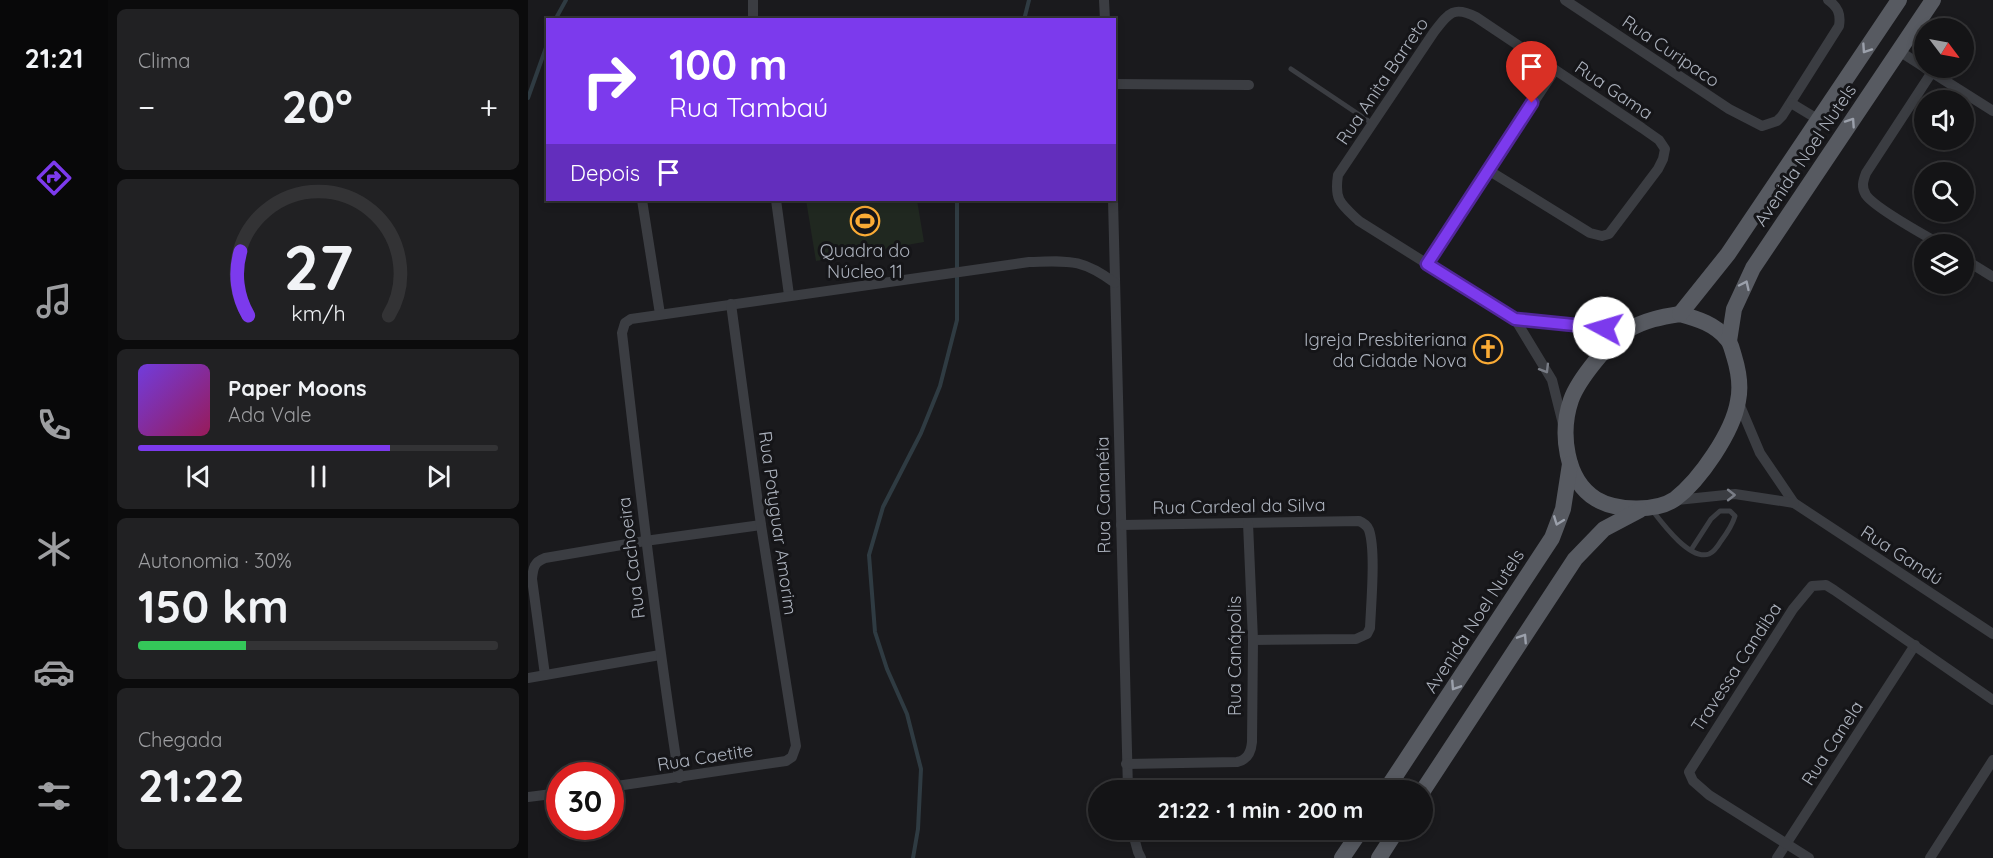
<!DOCTYPE html>
<html lang="pt">
<meta charset="utf-8">
<style>
body{margin:0;font-family:Quicksand,sans-serif;background:#212123;color:#f1f3f6;height:100vh;display:flex;flex-direction:column;font-size:22px;white-space:nowrap}
*{box-sizing:border-box;margin:0}
p{font-size:20px;color:#9d9ea1}
.icon{flex:none;width:33px;height:33px;fill:none;stroke:currentColor;stroke-width:2;stroke-linecap:round;stroke-linejoin:round}
.map{position:relative;flex:1;overflow:hidden}
.side{display:flex;flex-direction:column;gap:9px;padding:9px;background:#0b0b0c;width:420px}
.side>*{flex:none}
.hud{position:absolute;left:18px;top:18px;width:570px;height:183px;border-radius:0px;box-shadow:0 3px 9px #0003,0 0 0 2px #333335;background:#7c3aed;color:#fff;overflow:hidden}
.needle{width:39px;rotate:122deg}
.tools{position:absolute;left:1386px;top:18px;display:grid;gap:12px}
.tools a{display:grid;place-items:center;width:60px;height:60px;border-radius:50%;background:#141416;box-shadow:0 3px 9px #0003,0 0 0 2px #333335;font-size:30px}
.speed{position:absolute;left:18px;top:762px;display:flex;gap:12px;font-size:30px;font-weight:700;text-align:center}
.speed>*{display:grid;place-content:center;width:78px;height:78px;border-radius:50%;background:#141416;box-shadow:0 3px 9px #0003,0 0 0 2px #333335;line-height:1}
.speed .limit{border:9px solid #d22;background:#fff;color:#111}
.pin{position:absolute;display:grid;place-items:center;width:51px;height:51px;color:#fff;margin:-62px -26px;border-radius:50% 50% 50% 0;rotate:-45deg;box-shadow:0 0 6px #0007}
.pin .icon{rotate:45deg}
.me{position:absolute;width:66px;margin:-33px;rotate:276deg;stroke-linejoin:round;filter:drop-shadow(0 0 4px #0008)}
.turn{display:flex;align-items:center;gap:21px;height:126px;padding:0 24px;font-size:27px}
.turn .icon{width:78px;height:78px;stroke-width:2.5}
.turn b{display:block;font-size:42px;line-height:51px}
.then{display:flex;align-items:center;height:57px;padding:0 24px;background:#0003;gap:12px;font-size:22px}
.big{font-size:45px;font-weight:700;line-height:1.1}
.side .widget{flex:1;display:flex;flex-direction:column;justify-content:center;gap:9px;min-width:0;padding:0 21px;border-radius:9px;background:#212123}
.side .dial{align-items:center;gap:0}
.dial svg{height:156px;overflow:visible;fill:none;stroke:#333335;stroke-width:7;stroke-linecap:round;text-anchor:middle}
.dial text{fill:#f1f3f6;stroke:none}
.song{display:flex;align-items:center;gap:18px}
.cover{width:72px;height:72px;border-radius:9px;background:linear-gradient(135deg,hsl(260 70% 55%),hsl(330 70% 35%))}
.played{height:6px;border-radius:3px;background:linear-gradient(90deg,#7c3aed 70%,#333335 70%)}
.keys{display:flex;justify-content:space-around;direction:ltr}
.heat{display:flex;justify-content:space-between;align-items:center;font-size:33px;direction:ltr}
.charge{height:9px;border-radius:4px;background:linear-gradient(90deg,#34c759 30%,#333335 0)}
.trip{position:absolute;left:560px;top:780px;width:345px;height:60px;border-radius:30px;background:#141416;box-shadow:0 3px 9px #0003,0 0 0 2px #333335;font-weight:700;line-height:60px;text-align:center}
main{display:flex;flex:1;min-height:0}
.menu{display:flex;flex-direction:column;width:108px;justify-content:space-around;align-items:center;background:#080809;color:#9d9ea1}
.menu .icon{width:42px;height:42px}
.menu .selected{color:#7c3aed}
.menu b{font-size:27px;color:#f1f3f6}
.map>svg:first-child{display:block}
</style>
<main>
<nav class="menu">
<b>21:21</b>
<svg class="icon selected" aria-label="directions" viewBox="0 0 24 24"><path d="M12 3l9 9-9 9-9-9zM9 14v-3h6M13 9l2 2-2 2"/></svg>
<svg class="icon" aria-label="music" viewBox="0 0 24 24"><path d="M9 18V5l10-2v13"/><circle cx="6" cy="18" r="3"/><circle cx="16" cy="16" r="3"/></svg>
<svg class="icon" aria-label="phone" viewBox="0 0 24 24"><path d="M5 4h4l2 5-3 2q2 4 5 5l2-3 5 2v4C11 20 4 13 5 4z"/></svg>
<svg class="icon" aria-label="climate" viewBox="0 0 24 24"><path d="M12 3v18M4 7l16 10M4 17L20 7"/></svg>
<svg class="icon" aria-label="car" viewBox="0 0 24 24"><path d="M5 17H2v-5l4-1 3-4h7l3 4 3 1v5h-3M9 17h6M6 11h13"/><circle cx="7" cy="17" r="2"/><circle cx="17" cy="17" r="2"/></svg>
<svg class="icon" aria-label="filters" viewBox="0 0 24 24"><path d="M4 7h16M4 17h16"/><circle cx="9" cy="7" r="2"/><circle cx="15" cy="17" r="2"/></svg>
</nav>
<section class="side">
<div class="widget"><p>Clima</p>
<div class="heat"><a>−</a><b class="big">20°</b><a>+</a></div>
</div>
<div class="widget dial"><svg viewBox="0 0 100 80">
<path d="M14 69A42 42 0 1 1 86 69"/>
<path d="M14 69A42 42 0 0 1 10 36" stroke="#7c3aed"/>
<text x="50" y="56" font-size="32" font-weight="700">27</text>
<text x="50" y="72" font-size="11">km/h</text>
</svg></div>
<div class="widget">
<div class="song"><i class="cover"></i><div><b>Paper Moons</b><p>Ada Vale</p></div></div>
<div class="played"></div>
<div class="keys"><svg class="icon" aria-label="previous" viewBox="0 0 24 24"><path d="M18 5L8 12l10 7zM5 5v14"/></svg><svg class="icon" aria-label="pause" viewBox="0 0 24 24"><path d="M8 5v14M16 5v14"/></svg><svg class="icon" aria-label="next" viewBox="0 0 24 24"><path d="M6 5l10 7-10 7zM19 5v14"/></svg></div>
</div>
<div class="widget"><p>Autonomia · 30%</p><b class="big">150 km</b><div class="charge"></div></div>
<div class="widget"><p>Chegada</p><b class="big">21:22</b></div>
</section>
<div class="map">
<svg width="1465" height="858" viewBox="0 0 1465 858">
<rect width="100%" height="100%" fill="#1a1a1d"/>
<path fill="#202820" d="M278 200H389L396 242 288 261Z"/>
<g fill="none" stroke-linecap="round" stroke-linejoin="round">
<g stroke="#2f3b42" stroke-width="4">
<path d="M27 20 38 0"/>
<path d="M496 20 501 0"/>
<path d="M0 98 20 42"/>
<path d="M385 858 390 829 393 769 379 714 359 669 347 632 341 555 355 507 393 433 412 386 429 320V200"/>
</g>
<g stroke="#3b3d42" stroke-width="5">
<path d="M763 69 845 124"/>
<path d="M1124 510C1134 523 1162 561 1181 554 1186 552 1190 546 1193 541 1199 533 1204 526 1207 516L1202 511H1192L1183 519 1163 550"/>
</g>
<g stroke="#3b3d42" stroke-width="10">
<path d="M225 0V20"/>
<path d="M576 0 577 20"/>
<path d="M1037 0 1201 109 1234 126 1249 121 1254 116 1311 26C1313 14 1310 7 1300 0"/>
<path d="M1371 51 1396 67"/>
<path d="M1397 68 1465 111"/>
<path d="M1404 72 1338 173C1335 181 1333 187 1338 195 1347 208 1396 235 1412 244"/>
<path d="M586 84 721 85"/>
<path d="M1263 103 1291 120"/>
<path d="M960 170 1062 233 1074 236 1081 234 1130 169 1135 159 1137 149 1131 140 1114 128 948 17C925 5 920 14 906 32L810 175C806 201 813 204 831 221L987 319 1098 331"/>
<path d="M114 200 132 314"/>
<path d="M248 200 261 295"/>
<path d="M585 200 600 790"/>
<path d="M1436 259 1465 277"/>
<path d="M899 264 1027 70"/>
<path d="M987 319 1024 380 1035 424"/>
<path d="M1210 401 1232 453 1266 503 1465 634"/>
<path d="M1149 500 1207 494 1266 503"/>
<path d="M593 525 831 521C836 523 839 525 841 530 848 551 843 604 842 628L839 634 828 639 725 640"/>
<path d="M17 675 4 579C5 568 6 562 17 558L117 541 233 525"/>
<path d="M0 678 132 655"/>
<path d="M598 764 709 762C719 760 723 753 724 742L725 640 720 523"/>
<path d="M151 778C128 630 111 481 94 333L97 323 103 319 501 262C541 261 553 258 587 283"/>
<path d="M82 787 258 761 264 757 268 746 233 525 203 304"/>
<path d="M0 797 32 793"/>
<path d="M604 830 610 852 613 858"/>
<path d="M1249 858 1387 645"/>
<path d="M1281 858 1181 795 1165 781 1161 772 1265 609 1284 586 1298 585 1306 590 1465 700"/>
<path d="M1402 858 1465 760"/>
</g>
<g stroke="#575a61" stroke-width="16">
<path d="M1152 314C1170 319 1187 324 1199 339 1203 343 1204 350 1206 356 1210 369 1213 387 1210 401 1205 432 1172 480 1147 499 1128 512 1088 511 1068 499 1037 480 1032 432 1043 400 1050 380 1082 340 1100 330 1117 320 1133 317 1152 314Z"/>
<path d="M1152 314 1200 254 1371 0"/>
<path d="M1201 341 1206 309 1225 268 1405 0"/>
<path d="M858 790 1024 538 1035 509 1042 464"/>
<path d="M894 792 1047 559 1076 529 1112 510"/>
<path d="M814 858 833 830"/>
<path d="M851 858 869 830"/>
</g>
</g>
<defs><path id="oneway-chevron" d="M-2-3.5L2.5 0L-2 3.5" fill="none" stroke-width="1.6" stroke-linecap="round" stroke-linejoin="round" transform="scale(1.5)"/></defs>
<g stroke="#9ba0ab">
<use href="#oneway-chevron" transform="translate(1338 49) rotate(124)"/>
<use href="#oneway-chevron" transform="translate(1323 122) rotate(-56)"/>
<use href="#oneway-chevron" transform="translate(1217 285) rotate(-65)"/>
<use href="#oneway-chevron" transform="translate(1030 521) rotate(111)"/>
<use href="#oneway-chevron" transform="translate(995 638) rotate(-57)"/>
<use href="#oneway-chevron" transform="translate(927 686) rotate(123)"/>
</g>
<g stroke="#797d86">
<use href="#oneway-chevron" transform="translate(1017 369) rotate(59)"/>
<use href="#oneway-chevron" transform="translate(1203 495)"/>
</g>
<g fill="none" stroke-linecap="round" stroke-linejoin="round">
<g stroke="#51269a" stroke-width="15">
<path id="route" d="M1004 103 899 264 987 319 1076 328"/>
</g>
<use href="#route" stroke="#7c3aed" stroke-width="10"/>
</g>
<defs>
<g id="stadium-ring" transform="scale(1.5)"><circle r="9.5" fill="#151518" stroke="#faab35" stroke-width="1.5"/><path d="M0-5a6.5 5 0 1 0 0 10a6.5 5 0 1 0 0-10ZM-3.5-1.8h7v3.6h-7Z" fill="#faab35"/></g>
<g id="church-ring" transform="scale(1.5)"><circle r="9.5" fill="#151518" stroke="#faab35" stroke-width="1.5"/><path d="M-1.2-6h2.4v3.5h3.3v2.4h-3.3V6h-2.4V-.1h-3.3v-2.4h3.3Z" fill="#faab35"/></g>
</defs>
<g fill-rule="evenodd">
<use href="#stadium-ring" x="337" y="221"/>
<use href="#church-ring" x="960" y="349"/>
</g>
<g text-anchor="middle" dominant-baseline="central" stroke-width="6" stroke-linejoin="round" paint-order="stroke">
<g font-size="18" fill="#acb2bd" stroke="#151518">
<text transform="translate(1143 51) rotate(34)">Rua Curipaco</text>
<text transform="translate(854 81) rotate(-56)">Rua Anita Barreto</text>
<text transform="translate(1086 90) rotate(34)">Rua Gama</text>
<text transform="translate(1277 155) rotate(-56)">Avenida Noel Nutels</text>
<text transform="translate(575 495) rotate(-91)">Rua Cananéia</text>
<text transform="translate(711 506) rotate(-1)">Rua Cardeal da Silva</text>
<text transform="translate(250 523) rotate(82)">Rua Potyguar Amorim</text>
<text transform="translate(1374 555) rotate(33)">Rua Gandú</text>
<text transform="translate(103 558) rotate(-97)">Rua Cachoeira</text>
<text transform="translate(946 621) rotate(-57)">Avenida Noel Nutels</text>
<text transform="translate(706 656) rotate(-90)">Rua Canápolis</text>
<text transform="translate(1208 667) rotate(-57)">Travessa Candiba</text>
<text transform="translate(1304 743) rotate(-57)">Rua Canela</text>
<text transform="translate(177 757) rotate(-9)">Rua Caetite</text>
</g>
<g font-size="18" fill="#acb2bd" stroke="#151518">
<text x="337" y="250">Quadra do<tspan x="337" dy="21">Núcleo 11</tspan></text>
<text x="939" y="339" text-anchor="end">Igreja Presbiteriana<tspan x="939" dy="21">da Cidade Nova</tspan></text>
</g>
</g>
</svg>
<div class="tools">
<a><svg class="needle" viewBox="-14 -14 28 28"><path d="M0-13l5 13h-10z" fill="#e53935"/><path d="M0 13l5-13h-10z" fill="#9d9ea1"/></svg></a>
<a><svg class="icon" aria-label="sound" viewBox="0 0 24 24"><path d="M4 9h4l5-4v14l-5-4H4zM17 9q2 3 0 6"/></svg></a>
<a><svg class="icon" aria-label="search" viewBox="0 0 24 24"><circle cx="10" cy="10" r="6"/><path d="M15 15l6 6"/></svg></a>
<a><svg class="icon" aria-label="layers" viewBox="0 0 24 24"><path d="M12 4l9 5-9 5-9-5zM3 14l9 5 9-5"/></svg></a>
</div>
<div class="speed"><div class="limit">30</div></div>
<div class="pin" style="left:1004px;top:103px;background:#d93025"><svg class="icon" aria-label="arrive" viewBox="0 0 24 24"><path d="M6 21V4h12l-3 4 3 4H6"/></svg></div>
<svg class="me" style="left:1076px;top:328px" viewBox="-20 -20 40 40"><circle r="19" fill="#fff"/><path d="M0-13L10 11 0 6-10 11z" fill="#7c3aed"/></svg>
<div class="trip">21:22 · 1 min · 200 m</div>
<div class="hud">
<div class="turn"><svg class="icon" aria-label="right" viewBox="0 0 24 24"><path d="M7 20v-9h11M14 6l5 5-5 5"/></svg><div><b>100 m</b>Rua Tambaú</div></div>
<div class="then">Depois<svg class="icon" aria-label="arrive" viewBox="0 0 24 24"><path d="M6 21V4h12l-3 4 3 4H6"/></svg></div>
</div>
</div>
</main>
